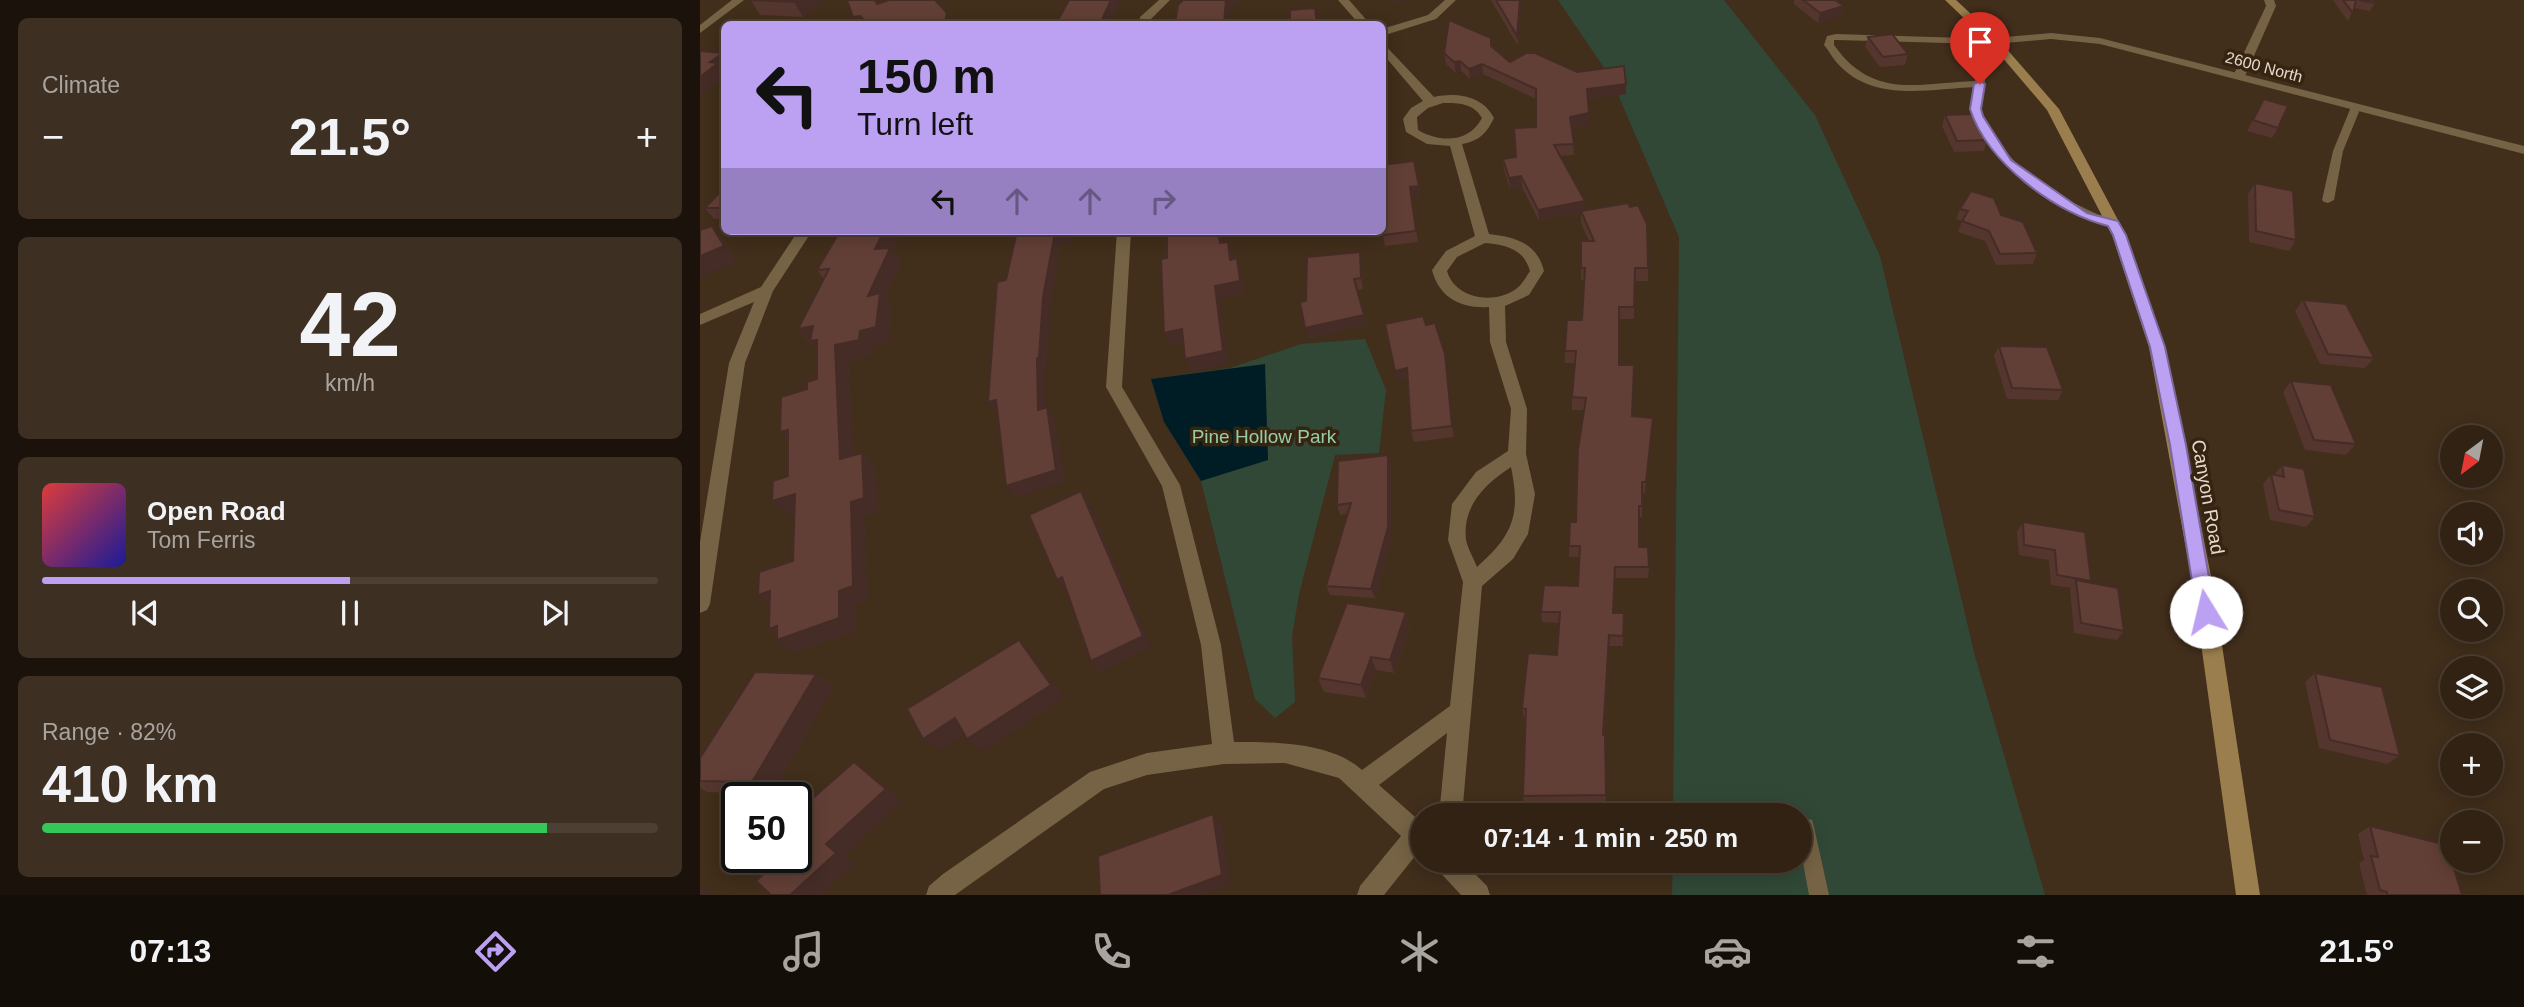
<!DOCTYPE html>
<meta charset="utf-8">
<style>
body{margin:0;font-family:Arial,sans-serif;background:#3d2f22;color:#f1f3f6;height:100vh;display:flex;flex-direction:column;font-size:26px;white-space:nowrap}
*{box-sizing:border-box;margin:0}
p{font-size:23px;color:#a8a4a0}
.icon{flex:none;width:38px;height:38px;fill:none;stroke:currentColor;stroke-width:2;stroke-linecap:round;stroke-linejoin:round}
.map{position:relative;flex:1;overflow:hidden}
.details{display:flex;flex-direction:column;gap:18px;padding:18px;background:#1b130b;width:700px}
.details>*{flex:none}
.top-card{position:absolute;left:21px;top:21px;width:665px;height:214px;border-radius:10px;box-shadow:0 4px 18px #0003,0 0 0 2px #4c3f34;background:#bca0f2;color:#111;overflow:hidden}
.needle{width:46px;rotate:212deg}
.fabs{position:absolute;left:1740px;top:425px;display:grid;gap:14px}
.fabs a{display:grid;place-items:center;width:63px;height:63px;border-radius:50%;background:#312214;box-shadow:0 4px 18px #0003,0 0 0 2px #4c3f34;font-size:35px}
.speed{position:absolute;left:21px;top:782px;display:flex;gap:14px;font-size:35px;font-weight:700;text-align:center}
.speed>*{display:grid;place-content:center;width:91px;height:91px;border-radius:50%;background:#312214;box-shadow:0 4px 18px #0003,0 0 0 2px #4c3f34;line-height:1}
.speed .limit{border:4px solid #111;border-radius:10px;background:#fff;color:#111}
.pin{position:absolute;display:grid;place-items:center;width:60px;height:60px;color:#fff;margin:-72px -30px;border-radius:50% 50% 50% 0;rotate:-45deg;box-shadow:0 0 7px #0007}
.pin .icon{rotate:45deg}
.me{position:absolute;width:77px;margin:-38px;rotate:351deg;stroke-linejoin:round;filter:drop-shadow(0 0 5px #0008)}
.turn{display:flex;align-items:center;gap:24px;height:147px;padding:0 21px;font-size:32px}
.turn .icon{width:91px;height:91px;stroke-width:2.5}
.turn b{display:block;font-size:49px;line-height:60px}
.lanes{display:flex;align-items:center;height:66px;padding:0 21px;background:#0003;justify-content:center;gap:35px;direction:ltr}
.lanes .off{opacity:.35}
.big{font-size:52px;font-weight:700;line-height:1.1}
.details .widget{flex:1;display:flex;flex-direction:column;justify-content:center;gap:10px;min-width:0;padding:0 24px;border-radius:10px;background:#3d2f22}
.details .dial{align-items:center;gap:0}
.dial b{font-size:91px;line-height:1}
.song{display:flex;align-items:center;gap:21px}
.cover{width:84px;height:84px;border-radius:10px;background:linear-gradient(135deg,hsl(0 70% 55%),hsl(240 70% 35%))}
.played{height:7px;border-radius:4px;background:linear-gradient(90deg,#bca0f2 50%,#4c3f34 50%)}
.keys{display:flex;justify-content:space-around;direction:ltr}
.heat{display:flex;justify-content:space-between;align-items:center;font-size:38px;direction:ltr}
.charge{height:10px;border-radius:5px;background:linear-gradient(90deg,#34c759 82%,#4c3f34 0)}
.trip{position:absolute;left:710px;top:803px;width:402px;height:70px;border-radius:35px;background:#312214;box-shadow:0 4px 18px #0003,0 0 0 2px #4c3f34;font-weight:700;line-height:70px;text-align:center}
.menu{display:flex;height:112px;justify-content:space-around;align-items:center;background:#140e08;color:#a8a4a0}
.menu .icon{width:49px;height:49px}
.menu .active{color:#bca0f2}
.menu b{font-size:32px;color:#f1f3f6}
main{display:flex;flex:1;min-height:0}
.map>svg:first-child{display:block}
</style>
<main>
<section class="details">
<div class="widget"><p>Climate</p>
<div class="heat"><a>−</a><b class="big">21.5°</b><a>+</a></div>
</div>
<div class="widget dial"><b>42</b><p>km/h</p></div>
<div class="widget">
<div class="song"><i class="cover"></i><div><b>Open Road</b><p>Tom Ferris</p></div></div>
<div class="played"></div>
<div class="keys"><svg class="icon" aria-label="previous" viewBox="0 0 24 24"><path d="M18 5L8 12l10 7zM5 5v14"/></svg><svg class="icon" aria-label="pause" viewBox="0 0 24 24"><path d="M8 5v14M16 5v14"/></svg><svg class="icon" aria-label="next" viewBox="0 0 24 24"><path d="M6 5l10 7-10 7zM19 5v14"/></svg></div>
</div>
<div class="widget"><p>Range · 82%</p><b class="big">410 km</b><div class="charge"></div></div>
</section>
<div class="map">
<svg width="1824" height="895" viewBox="0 0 1824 895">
<rect width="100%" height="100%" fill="#412e1b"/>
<g fill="#314837">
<path d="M858 0H1024L1115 115 1180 256 1275 656 1345 895H972L973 861H1101V816L973 815 979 237 911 78Z"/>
<path d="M665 339 686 390 679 453 635 455 599 594 592 637 595 702 575 718 555 699 501 481 464 422 451 379 530 368 601 344Z"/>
</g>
<path fill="#001c24" d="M565 364 568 460 501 481 464 422 451 379Z"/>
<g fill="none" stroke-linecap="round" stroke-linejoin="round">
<g fill="#766345" fill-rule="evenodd">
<path d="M1136 34 1297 39V43L1286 53 1285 84 1280 109 1301 146 1317 164 1355 194 1397 214 1418 221V225L1414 227C1361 212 1315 183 1284 137 1280 130 1271 117 1270 108 1270 102 1273 93 1275 87 1230 89 1176 102 1141 67 1134 61 1130 52 1124 45L1127 36ZM1134 40H1136L1285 44 1276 52 1275 81C1217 83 1173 100 1134 45Z"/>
<path d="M1656 104 1661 107 1643 151 1634 200 1628 203 1624 202 1622 200 1633 151 1651 107Z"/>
<path d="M1105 818 1112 820 1114 827 1129 895H1109L1101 852V820Z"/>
</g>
<g fill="#766345" fill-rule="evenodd">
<path d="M32 0H44L0 33V25Z"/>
<path d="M459 0H470L450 20 449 24H439L440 17Z"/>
<path d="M638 0H649L670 24H659Z"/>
<path d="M745 0H756L736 19 682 36V29L728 15Z"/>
<path d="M1564 0H1574L1576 6 1545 76 1535 79 1533 76 1566 6Z"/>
<path d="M682 42 734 97C757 92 783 96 794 118 787 133 779 141 762 144L789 234C815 237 837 243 844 271L829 295 805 306 806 342 827 409 826 454 835 494 828 534 813 559 782 586 762 816H739L747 733 679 785 723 824V852L720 850 684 895H657L660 886 701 836 639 778 585 763 524 764 447 775 404 789 255 895H226L229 886 243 874 390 772 447 753 512 744 501 645 462 486 406 387 417 231H431L422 387 480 485 521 645 534 742C573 742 631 742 662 770L750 706 763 582 748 540 752 504 776 472 808 451 811 409 790 342 789 307C762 309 739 298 732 270L746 251 775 236 750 146 727 144 706 132 703 119 711 108 723 101 682 53ZM743 103C759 103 773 103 782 118 769 143 740 143 718 130L717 117 728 108ZM785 243C806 245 824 249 830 271 826 277 822 285 816 289 794 305 755 299 747 271L757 257ZM811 467C821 515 813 535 777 567 774 559 768 549 766 540 762 506 785 484 811 467Z"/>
<path d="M98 231H112L73 291 45 363 10 604 7 610 0 613V542L29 363 54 302 0 325V314L61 287Z"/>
<path d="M733 861H762L787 886 790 895H761L737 869Z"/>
</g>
<path fill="#766345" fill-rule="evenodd" d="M1351 33 1400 38 1824 146V154L1400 44 1351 39 1294 44 1288 41 1294 38Z"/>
<path fill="#9b7e4d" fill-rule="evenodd" d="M1245 0H1256L1298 39 1359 109 1426 235 1465 347 1513 586 1560 895H1536L1493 586 1449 347 1412 235 1347 110 1290 43Z"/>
</g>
<g fill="#54362e">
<path d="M51 0H124L103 17 60 15Z"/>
<path d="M791 0H825L822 1 818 46Z"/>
<path d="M1094 0H1135L1144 6 1142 16 1118 23 1094 4Z"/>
<path d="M1633 0H1673L1675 3 1670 11 1654 8 1648 21Z"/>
<path d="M1168 37 1208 54 1205 65 1180 67 1165 47Z"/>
<path d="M791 38 792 47 810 62 877 72 926 84V94L888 99 889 124 872 128 874 155 860 156 885 201V210L948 268V281H935L934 319H919V365L932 416 953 418 945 493H942V517H939V547L949 567 948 578H915L914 613H924L923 646H909L904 735H905L906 804 824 805 823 796 826 719 824 718 822 708 857 655 859 623 842 622 841 612 878 586 879 557H869V546L876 522 884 410H872V397L875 363H865V351L882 320 884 280H881V268L889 241 881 223V212L839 221 822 187 810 189 804 170 803 159 816 157 836 127V99L783 74 770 79 761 71 756 73 746 64 744 53Z"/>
<path d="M1564 99 1578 128 1572 138 1547 131Z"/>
<path d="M1245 115 1289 133 1284 151 1254 152 1242 126Z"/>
<path d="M682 165 721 196 712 197 718 242 685 246 683 235Z"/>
<path d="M1555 183 1596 240 1589 251 1549 242 1548 194Z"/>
<path d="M24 188V219H14L5 208Z"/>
<path d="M1260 209 1301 215 1337 253 1333 264 1296 265 1285 241 1258 232 1262 221 1256 219Z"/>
<path d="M140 231H202L192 251 201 263 185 299 191 308 188 342 172 346 171 355 148 360 153 455 162 453 175 467 178 512 164 516 167 600 154 605 155 631 94 653 77 640V635L70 604 58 595 93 561 94 513 88 515V476L107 389 117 379V349L113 344H111L98 329 124 279 117 270Z"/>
<path d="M660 252 662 262 663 289 657 290 667 325 609 338 606 301Z"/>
<path d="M1603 300 1674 358 1665 368 1620 364 1595 311Z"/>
<path d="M726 325 745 354 754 437 714 442 711 431 708 379 698 381Z"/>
<path d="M1299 346 1363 390 1358 400 1307 399 1294 356Z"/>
<path d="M1591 381 1656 444 1646 455 1605 450 1583 392Z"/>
<path d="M688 455 691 465V537L675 598 630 595 626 586 648 514 640 515 637 505Z"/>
<path d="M1582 465 1615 517 1606 527 1570 520 1563 484 1571 474 1574 475Z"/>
<path d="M1323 522 1391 581 1390 583 1424 631 1417 640 1374 633 1370 590 1371 588 1351 585 1349 560 1319 555 1317 532Z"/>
<path d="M710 625 694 673 676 670 666 698 624 692 618 678Z"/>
<path d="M1615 673 1700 756 1687 764 1619 748 1605 682Z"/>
<path d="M116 674 133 687 72 794 7 792 0 788V758Z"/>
<path d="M1670 826 1762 895H1667L1659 863 1664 860 1658 834Z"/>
</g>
<g fill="#452c26">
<path d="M96 0H124L103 17 94 2Z"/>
<path d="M411 0H421L410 24H400Z"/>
<path d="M526 0H543L529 11V24H524Z"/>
<path d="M690 0H708L691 5Z"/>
<path d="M820 0H825L822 1 818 46 817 36Z"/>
<path d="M1144 6 1142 16 1118 23 1120 13Z"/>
<path d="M247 13 253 24H244Z"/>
<path d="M160 16 165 24H158L153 17Z"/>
<path d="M23 53 24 55V77L0 96V77L10 62Z"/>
<path d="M760 61 761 71 756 73 754 62Z"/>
<path d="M782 64 783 74 770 79 769 69Z"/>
<path d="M926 84V94L887 99V89Z"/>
<path d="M889 113V124L870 128V117Z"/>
<path d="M821 176 822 187 810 189 809 178Z"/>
<path d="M719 186 721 196 712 197 718 242 710 187Z"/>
<path d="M885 201V211L839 221 838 210Z"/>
<path d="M12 226 25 242 37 262 0 277V256Z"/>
<path d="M184 231H202L192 251 201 263 185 299 191 308 188 342 172 346 171 355 148 360 154 474 140 459 135 345 160 331 168 296 175 249Z"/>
<path d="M361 231H373L371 243 361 244 350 310 347 369 344 370 346 423 338 410 337 358 343 297 355 232Z"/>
<path d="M518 231H521L525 256 520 243Z"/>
<path d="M528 242 533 255 535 273 530 260Z"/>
<path d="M660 252 662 262 663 289 661 278Z"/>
<path d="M537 258 542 272 545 294 520 299 528 364 491 372 485 359 515 286Z"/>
<path d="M664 315 667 325 609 338 605 328Z"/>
<path d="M113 326 123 356 98 329Z"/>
<path d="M482 329 488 342 470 346 464 333Z"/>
<path d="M745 354 747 364 754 437 752 426Z"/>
<path d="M707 368 710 379 698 381 695 371Z"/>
<path d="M296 400 305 412 297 414 288 402Z"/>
<path d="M347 407 355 420 365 482 315 498 306 486Z"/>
<path d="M88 430 95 447 80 432Z"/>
<path d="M162 453 175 467 178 512 164 516 167 600 154 605 155 631 94 653 77 640 81 639 69 629 77 626 139 591 151 502Z"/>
<path d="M688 455 691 465V537L675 598 671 589Z"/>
<path d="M381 491 390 504 451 647 401 672 391 661Z"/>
<path d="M95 494 109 508 88 515 72 501Z"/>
<path d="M362 577 371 589 366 592 357 580Z"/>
<path d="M70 591 75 608 58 595Z"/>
<path d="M706 612 710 625 694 673 690 660Z"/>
<path d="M319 640 331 653 364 698 282 752 267 739Z"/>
<path d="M671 657 676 670 666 698 661 685Z"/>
<path d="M116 674 133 687 72 794 52 782Z"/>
<path d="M255 718 270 731 239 751 223 739Z"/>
<path d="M154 762 171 774 203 801 145 854 155 863 121 895H90L126 844Z"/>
<path d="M513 814 522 825 531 885 505 895H468Z"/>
<path d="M0 887 9 891 8 895H0Z"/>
</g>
<g fill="#623f36" stroke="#452c26" stroke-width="2">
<path d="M51 0H96L94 2Z"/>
<path d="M147 0H175L177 4 189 0H235L247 13 244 24H169L160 16 153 17Z"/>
<path d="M369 0H411L400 24H356Z"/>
<path d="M483 0H526L524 24H475L478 5Z"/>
<path d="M796 0H820L817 36Z"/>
<path d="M1103 0H1135L1144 6 1120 13Z"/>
<path d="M1643 0H1656L1653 13Z"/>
<path d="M1659 0H1673L1675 3Z"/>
<path d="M615 8 617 24H590V10Z"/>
<path d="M749 20 791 38V46L810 62 826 53H835L877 72 924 66 926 84 887 89 889 113 870 117 874 144 854 145 885 201 838 210 821 176 809 178 803 159 816 157 814 128 836 127V89L782 64 769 69 760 61 754 62 744 53Z"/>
<path d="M1192 34 1208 54 1183 57 1168 37Z"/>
<path d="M0 51 23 53 10 62 18 63 0 77Z"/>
<path d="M1564 99 1588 106 1578 128 1553 120Z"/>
<path d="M1277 114 1289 133H1284L1287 140 1257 141 1245 115Z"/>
<path d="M714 161 719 186 710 187 716 231 683 235 682 165Z"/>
<path d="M1555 183 1593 191 1596 240 1556 231Z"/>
<path d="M24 188V208H5Z"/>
<path d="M1271 191 1294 198 1301 215 1323 222 1337 253 1300 254 1289 231 1262 221 1268 211 1260 209Z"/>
<path d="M928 203 930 207 938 205 947 224 948 268H935L934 307H919V365H934L932 416 953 418 946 482H942V506H939V547H948L949 567H915L913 613H924L923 636 909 635 903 735H905L906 795 823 796 826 709 822 708 828 653 857 655 860 612H841L844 585 878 586 880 546H869L870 522H876L878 449 886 398 872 397 876 351H865L867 320H882L885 268H881V241H894L881 211Z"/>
<path d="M12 226 24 246 0 256V230Z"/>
<path d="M140 231H184L175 249 190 248 168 296 180 293 176 327 160 331 159 340 135 345 140 459 162 453 164 498 151 502 153 586 139 591V618L77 640V626L69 629 70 591 58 595 59 572 93 561 95 494 72 501 73 481 88 476V430L80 432 81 397 107 389V382L117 379V340L110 341 113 326 98 329 129 269 117 270Z"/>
<path d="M317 231H361L355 232 343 297 339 357 337 358 338 410 347 407 356 470 306 486 296 400 288 402 297 282 306 280Z"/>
<path d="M467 231H518L520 243 528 242 530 260 537 258 540 281 515 286 523 351 485 359 482 329 464 333 461 259 467 258Z"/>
<path d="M660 252 661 278 654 279 664 315 605 328 600 302 606 301 607 257Z"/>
<path d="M1603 300 1646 304 1674 358 1628 354Z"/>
<path d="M723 316 726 325 735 323 745 354 752 426 711 431 707 368 695 371 685 324Z"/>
<path d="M1299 346 1347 347 1363 390 1312 388Z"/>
<path d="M1591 381 1631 385 1656 444 1614 440Z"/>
<path d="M688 455V527L671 589 626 586 651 503 637 505 638 461Z"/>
<path d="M1582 465 1604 469 1615 517 1579 510 1571 474 1584 477Z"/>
<path d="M381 491 443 636 391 661 362 577 357 580 329 515Z"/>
<path d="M1323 522 1385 532 1391 581 1357 575 1355 550 1324 545Z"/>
<path d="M1376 580 1418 588 1424 631 1381 623Z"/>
<path d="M647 603 706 612 690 660 671 657 661 685 618 678Z"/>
<path d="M319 640 351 685 267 739 255 718 223 739 207 709Z"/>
<path d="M55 672 116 674 52 782 0 781V758Z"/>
<path d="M1615 673 1682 687 1700 756 1630 740Z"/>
<path d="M154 762 186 789 126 844 136 853 90 895H71L56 881 75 863 70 858H96V813Z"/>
<path d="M513 814 522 875 468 895H400L398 856Z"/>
<path d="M1670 826 1747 845 1762 895H1687V892L1680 890 1671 856 1678 857Z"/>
</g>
<path fill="#bca0f2" stroke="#7a689d" stroke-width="2" d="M1280 81 1285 84 1281 109 1283 116 1311 160 1387 213 1418 221 1426 235 1465 347 1486 445 1515 612 1513 618H1500L1497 612 1470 445 1450 347 1413 235 1408 226C1355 212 1288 164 1270 109L1274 84Z"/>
<g text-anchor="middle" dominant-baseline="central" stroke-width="7" stroke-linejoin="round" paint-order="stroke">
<g font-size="16" fill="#e5d9cd" stroke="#362411">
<text transform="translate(1564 67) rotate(15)">2600 North</text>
</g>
<g font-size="19" fill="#95cea6" stroke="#362411">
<text x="564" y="436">Pine Hollow Park</text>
</g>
<g font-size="19" fill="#e5d9cd" stroke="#362411">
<text transform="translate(1508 497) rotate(80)">Canyon Road</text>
</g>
</g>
</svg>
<div class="fabs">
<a><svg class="needle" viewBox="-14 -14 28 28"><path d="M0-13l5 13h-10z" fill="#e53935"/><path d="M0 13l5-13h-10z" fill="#a8a4a0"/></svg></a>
<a><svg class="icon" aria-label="sound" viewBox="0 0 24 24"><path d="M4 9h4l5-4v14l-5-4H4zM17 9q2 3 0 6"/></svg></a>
<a><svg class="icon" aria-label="search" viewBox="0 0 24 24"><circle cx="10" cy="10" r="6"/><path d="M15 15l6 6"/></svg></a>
<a><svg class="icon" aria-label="layers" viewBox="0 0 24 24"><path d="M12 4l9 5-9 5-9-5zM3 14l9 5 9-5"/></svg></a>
<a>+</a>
<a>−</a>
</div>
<div class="speed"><div class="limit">50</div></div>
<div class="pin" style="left:1280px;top:84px;background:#d93025"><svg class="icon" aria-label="arrive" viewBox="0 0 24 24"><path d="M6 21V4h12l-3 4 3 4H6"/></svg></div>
<svg class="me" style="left:1506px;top:612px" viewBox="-20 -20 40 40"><circle r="19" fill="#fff"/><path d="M0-13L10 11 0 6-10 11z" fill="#bca0f2"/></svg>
<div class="trip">07:14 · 1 min · 250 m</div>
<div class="top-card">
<div class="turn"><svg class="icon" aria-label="left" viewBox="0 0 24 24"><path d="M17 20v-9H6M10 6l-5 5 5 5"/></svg><div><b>150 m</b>Turn left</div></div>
<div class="lanes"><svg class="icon" aria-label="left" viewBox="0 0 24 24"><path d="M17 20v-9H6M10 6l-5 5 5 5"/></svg><svg class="icon off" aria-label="ahead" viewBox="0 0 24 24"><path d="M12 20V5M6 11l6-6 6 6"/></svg><svg class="icon off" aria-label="ahead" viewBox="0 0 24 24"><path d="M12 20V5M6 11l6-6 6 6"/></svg><svg class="icon off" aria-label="right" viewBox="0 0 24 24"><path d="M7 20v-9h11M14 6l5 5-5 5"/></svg></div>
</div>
</div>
</main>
<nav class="menu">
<b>07:13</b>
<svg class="icon active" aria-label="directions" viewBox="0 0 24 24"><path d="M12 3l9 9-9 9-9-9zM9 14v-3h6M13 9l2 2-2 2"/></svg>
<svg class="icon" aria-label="music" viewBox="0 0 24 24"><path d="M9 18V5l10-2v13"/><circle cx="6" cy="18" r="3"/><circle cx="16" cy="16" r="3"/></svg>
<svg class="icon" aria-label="phone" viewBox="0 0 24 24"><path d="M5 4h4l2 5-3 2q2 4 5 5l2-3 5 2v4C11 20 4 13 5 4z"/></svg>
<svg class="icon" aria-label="climate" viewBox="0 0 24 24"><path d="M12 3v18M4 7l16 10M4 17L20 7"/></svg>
<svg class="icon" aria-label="car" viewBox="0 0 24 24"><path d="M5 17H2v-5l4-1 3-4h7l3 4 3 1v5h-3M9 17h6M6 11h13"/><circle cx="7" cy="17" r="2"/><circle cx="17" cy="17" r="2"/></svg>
<svg class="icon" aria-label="filters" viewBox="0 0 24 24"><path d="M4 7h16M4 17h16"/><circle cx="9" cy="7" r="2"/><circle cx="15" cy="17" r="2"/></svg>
<b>21.5°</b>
</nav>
